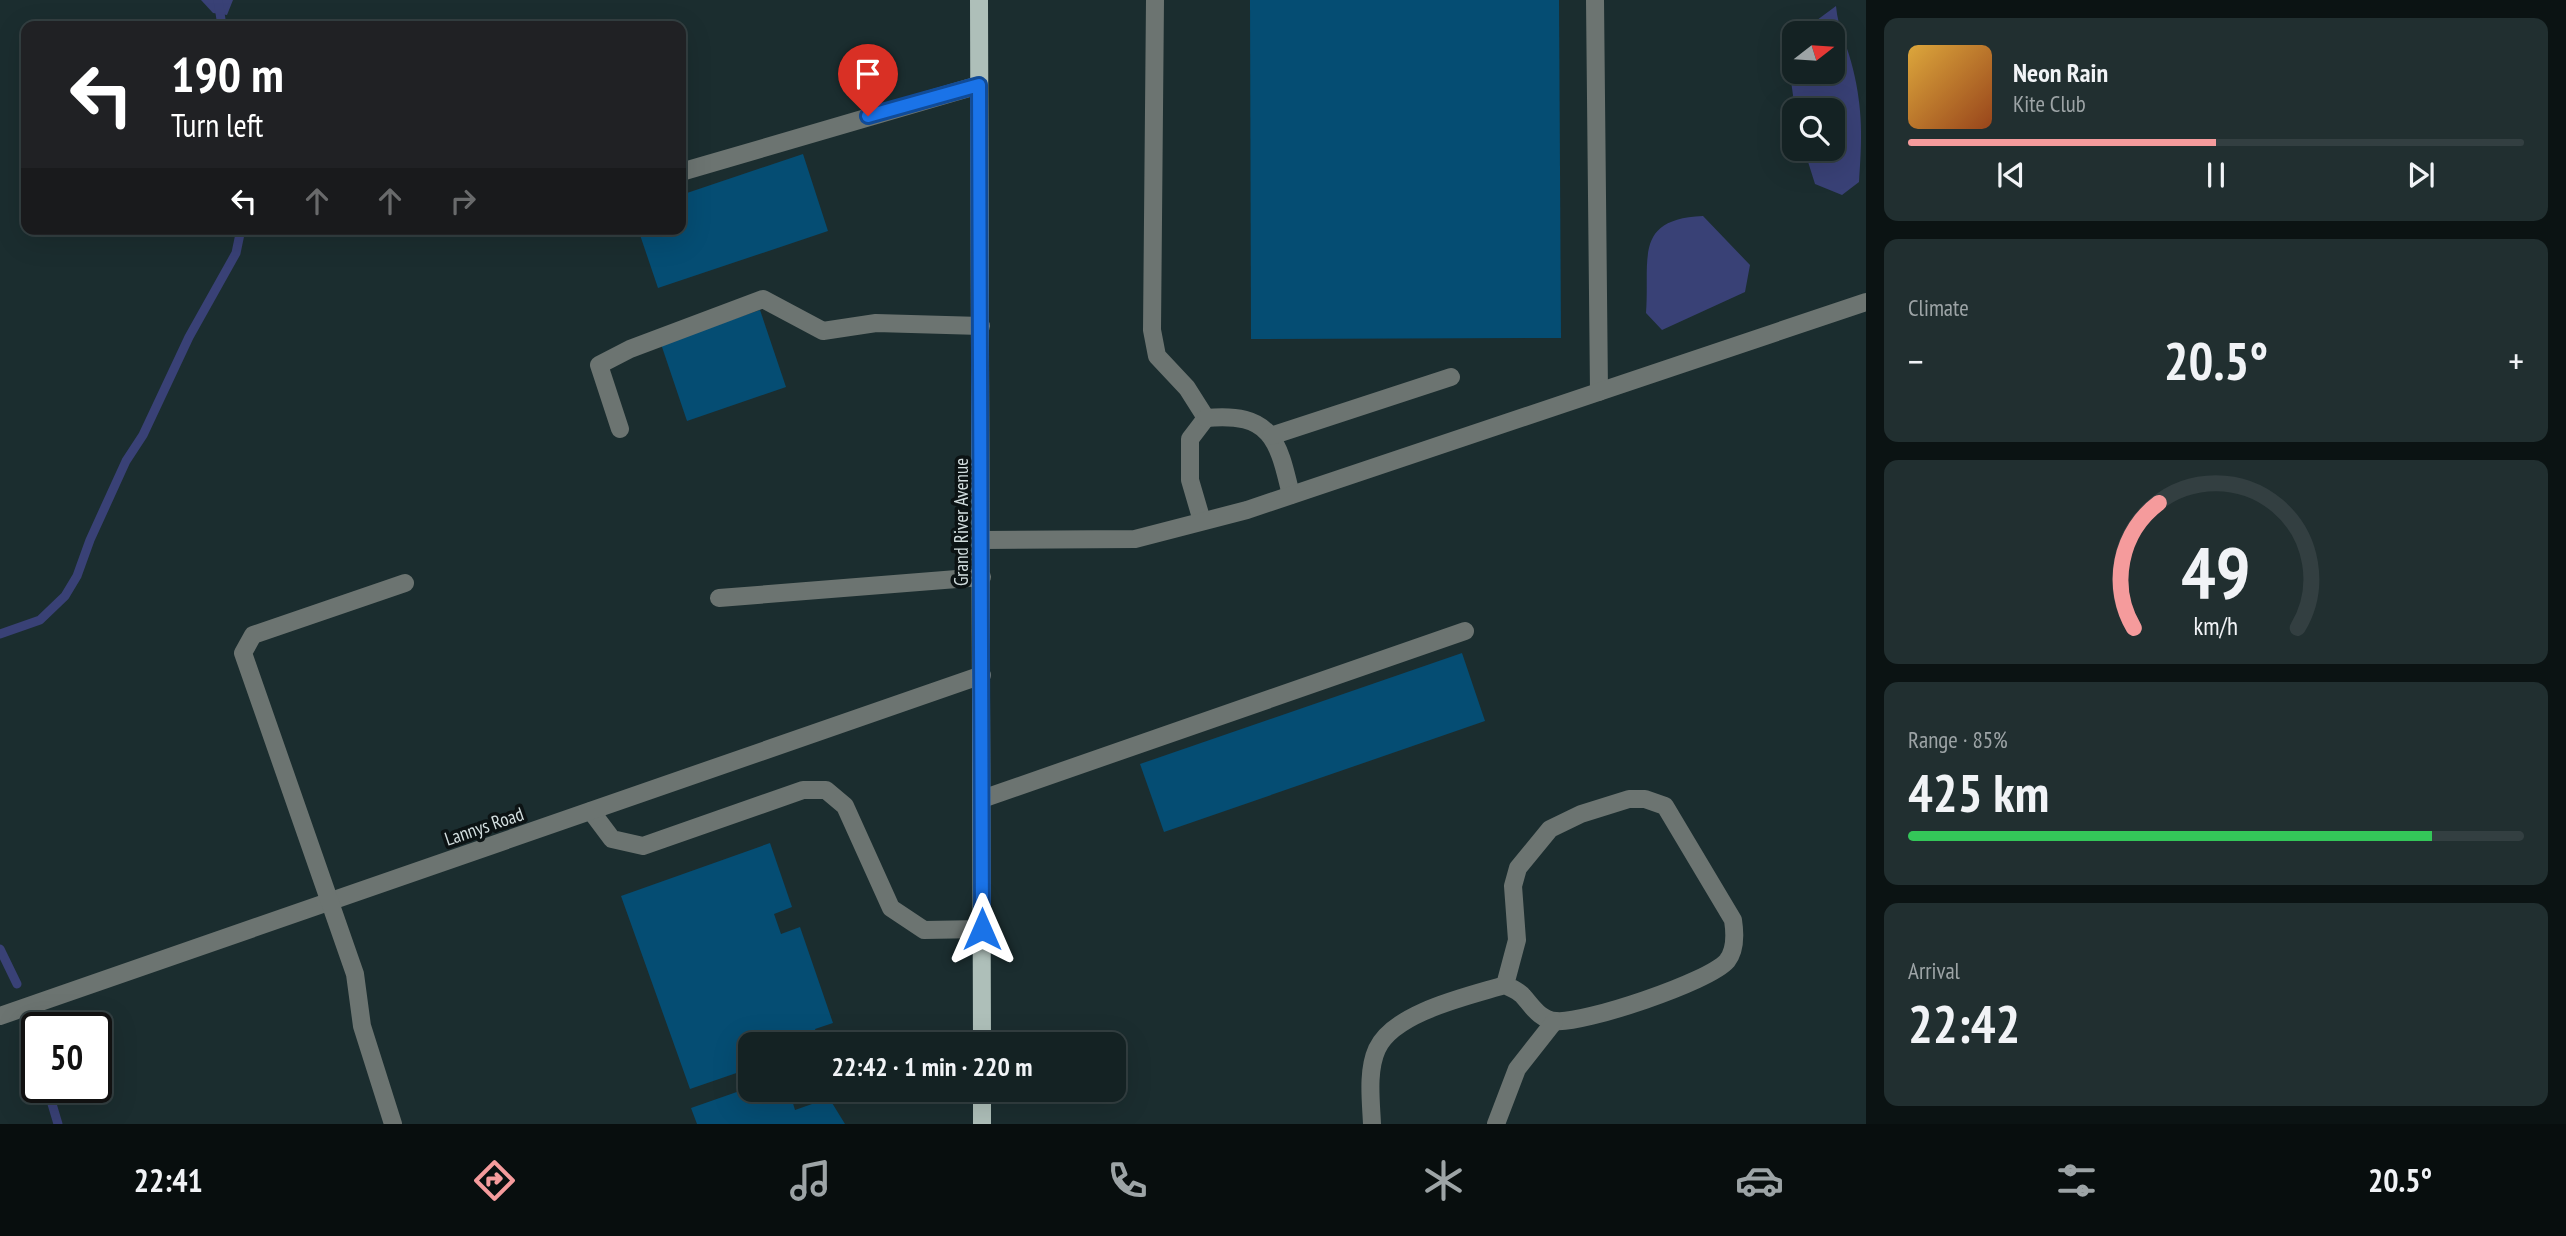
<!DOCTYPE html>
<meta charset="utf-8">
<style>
body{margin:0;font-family:"PT Sans Narrow",sans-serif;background:#212f30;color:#f1f3f6;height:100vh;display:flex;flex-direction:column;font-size:26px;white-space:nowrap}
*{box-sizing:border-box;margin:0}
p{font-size:23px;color:#9da4a6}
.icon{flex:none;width:38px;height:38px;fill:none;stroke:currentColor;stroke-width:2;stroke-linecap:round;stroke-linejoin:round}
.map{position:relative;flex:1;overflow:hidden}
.side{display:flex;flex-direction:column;gap:18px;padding:18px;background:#0b1313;width:700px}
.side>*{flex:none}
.guide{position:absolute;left:21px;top:21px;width:665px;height:214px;border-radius:14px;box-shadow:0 7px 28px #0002,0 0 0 2px #333f41;background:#202124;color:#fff;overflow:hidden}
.needle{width:46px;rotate:73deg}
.fabs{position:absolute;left:1782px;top:21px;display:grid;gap:14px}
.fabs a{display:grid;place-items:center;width:63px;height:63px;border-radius:14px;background:#142223;box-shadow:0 7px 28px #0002,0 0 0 2px #333f41;font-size:35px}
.speed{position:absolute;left:21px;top:1012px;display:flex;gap:14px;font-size:35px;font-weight:700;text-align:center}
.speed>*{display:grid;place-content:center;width:91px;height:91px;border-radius:50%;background:#142223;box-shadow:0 7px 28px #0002,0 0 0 2px #333f41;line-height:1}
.speed .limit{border:4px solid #111;border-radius:10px;background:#fff;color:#111}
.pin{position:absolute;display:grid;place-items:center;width:60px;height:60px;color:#fff;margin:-72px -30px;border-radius:50% 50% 50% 0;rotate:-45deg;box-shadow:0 0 7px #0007}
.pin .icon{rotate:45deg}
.me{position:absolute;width:77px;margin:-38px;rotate:0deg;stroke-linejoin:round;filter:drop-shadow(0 0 5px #0008)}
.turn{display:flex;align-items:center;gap:24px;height:147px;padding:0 35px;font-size:32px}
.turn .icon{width:91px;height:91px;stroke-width:2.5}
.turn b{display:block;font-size:49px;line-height:60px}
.lanes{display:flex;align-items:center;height:66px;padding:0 35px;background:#0003;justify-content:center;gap:35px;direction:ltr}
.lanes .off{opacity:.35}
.big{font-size:52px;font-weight:600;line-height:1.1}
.side .card{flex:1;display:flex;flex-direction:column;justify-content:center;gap:10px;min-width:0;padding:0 24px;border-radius:14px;background:#212f30}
.side .dial{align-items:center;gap:0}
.dial svg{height:182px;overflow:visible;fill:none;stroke:#333f41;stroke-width:7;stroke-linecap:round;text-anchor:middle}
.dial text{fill:#f1f3f6;stroke:none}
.song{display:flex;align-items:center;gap:21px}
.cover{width:84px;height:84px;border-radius:10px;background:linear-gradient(135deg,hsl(40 70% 55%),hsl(20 70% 35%))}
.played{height:7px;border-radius:4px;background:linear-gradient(90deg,#f59b9c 50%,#333f41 50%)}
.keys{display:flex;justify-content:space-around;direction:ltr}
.heat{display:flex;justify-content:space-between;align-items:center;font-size:38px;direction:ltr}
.charge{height:10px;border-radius:5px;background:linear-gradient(90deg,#34c759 85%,#333f41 0)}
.trip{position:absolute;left:738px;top:1032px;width:388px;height:70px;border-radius:14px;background:#142223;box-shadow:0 7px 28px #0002,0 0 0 2px #333f41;font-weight:600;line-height:70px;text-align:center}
.tab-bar{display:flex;height:112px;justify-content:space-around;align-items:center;background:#080e0e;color:#9da4a6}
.tab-bar .icon{width:49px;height:49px}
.tab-bar .selected{color:#f59b9c}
.tab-bar b{font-size:32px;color:#f1f3f6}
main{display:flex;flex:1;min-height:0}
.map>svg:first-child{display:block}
</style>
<main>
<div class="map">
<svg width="1866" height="1124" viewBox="0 0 1866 1124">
<rect width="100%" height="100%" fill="#1b2d2f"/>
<g fill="#394176">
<path d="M201 0H233L227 15 213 13Z"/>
<path d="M1836 6C1838 29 1848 47 1853 69 1863 110 1862 139 1859 182L1842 195 1815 184 1804 149H1832V110H1795L1789 66 1794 56V72H1832V33H1806L1809 26Z"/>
<path d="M1703 216 1750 265 1745 292 1662 330 1646 313C1650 259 1633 219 1703 216Z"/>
</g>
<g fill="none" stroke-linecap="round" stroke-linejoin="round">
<g stroke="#394176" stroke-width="9">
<path d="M218 0 222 26"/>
<path d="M0 634 40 620 65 596 77 576 90 540 126 461 143 435 189 337 236 253 241 229"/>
<path d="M0 949 17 984"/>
<path d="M31 1032 37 1052"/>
<path d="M47 1087 58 1124"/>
</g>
</g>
<g fill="#054d73">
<path d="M1250 0H1559L1561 338 1251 339Z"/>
<path d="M803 154 828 231 658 288 638 229H681V195Z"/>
<path d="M760 310 786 387 687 421 661 344Z"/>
<path d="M1462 653 1485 721 1164 832 1140 764Z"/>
<path d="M770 843 792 907 774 914 781 934 800 927 833 1023 815 1029 820 1043 816 1045H751V1068L690 1089 621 896Z"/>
<path d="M751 1087V1090H789L795 1110 829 1098 845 1124H697L691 1108Z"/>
</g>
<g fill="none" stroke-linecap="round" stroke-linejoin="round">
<g stroke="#6c7471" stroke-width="18">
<path d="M1155 0 1152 330 1157 356 1187 388 1206 418 1190 439V480L1202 521"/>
<path d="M1595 0 1599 392"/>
<path d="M681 172 979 85"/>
<path d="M1206 418C1271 412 1278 439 1291 495"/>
<path d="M620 429 599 365 630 349 763 299 823 331 876 323 981 326"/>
<path d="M1271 436 1451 377"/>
<path d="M982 540 1135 539 1247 510 1866 302"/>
<path d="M719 598 982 577"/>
<path d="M982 799 1465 631"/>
<path d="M591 811 612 839 643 846 803 790H826L845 806 891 908 924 930 982 929"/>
<path d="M0 1016 982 675"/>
<path d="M393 1124 362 1026 355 974 243 653 253 635 405 583"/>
<path d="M1372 1124C1371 1101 1367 1071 1377 1049 1394 1012 1469 996 1505 985 1511 988 1519 991 1523 996 1532 1006 1540 1020 1556 1021 1583 1024 1709 982 1727 961 1736 950 1735 933 1733 920L1665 806 1645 799H1629L1581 814 1550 829 1518 868 1513 886 1517 940 1505 985"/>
<path d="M1496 1124 1517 1069 1554 1022"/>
</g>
<g stroke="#aebfb9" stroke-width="18">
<path d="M979 0 982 1045"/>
<path d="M982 1124V1090"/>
</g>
</g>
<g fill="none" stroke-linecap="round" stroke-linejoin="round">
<g stroke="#114b97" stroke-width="18">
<path id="route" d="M868 116 979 85 982 929"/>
</g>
<use href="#route" stroke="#1a73e8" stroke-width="12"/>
</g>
<g text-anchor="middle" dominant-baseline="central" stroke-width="7" stroke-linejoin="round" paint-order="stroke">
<g font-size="19" fill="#d3dedf" stroke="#0c1314">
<text transform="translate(961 522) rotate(-90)">Grand River Avenue</text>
<text transform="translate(484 826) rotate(-19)">Lannys Road</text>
</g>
</g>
</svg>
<div class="fabs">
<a><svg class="needle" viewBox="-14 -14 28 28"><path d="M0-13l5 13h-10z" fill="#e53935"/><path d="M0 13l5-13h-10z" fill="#9da4a6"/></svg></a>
<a><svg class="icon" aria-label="search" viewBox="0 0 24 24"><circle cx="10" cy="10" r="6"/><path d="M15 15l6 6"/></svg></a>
</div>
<div class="speed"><div class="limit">50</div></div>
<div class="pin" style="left:868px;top:116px;background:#d93025"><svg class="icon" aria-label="arrive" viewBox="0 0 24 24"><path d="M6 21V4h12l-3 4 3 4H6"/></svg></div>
<svg class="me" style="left:982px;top:929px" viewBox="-20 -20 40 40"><path d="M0-17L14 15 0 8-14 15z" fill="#1a73e8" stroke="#fff" stroke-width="4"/></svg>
<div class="trip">22:42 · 1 min · 220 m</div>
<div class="guide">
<div class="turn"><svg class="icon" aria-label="left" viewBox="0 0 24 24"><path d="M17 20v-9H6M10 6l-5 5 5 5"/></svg><div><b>190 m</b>Turn left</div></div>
<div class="lanes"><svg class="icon" aria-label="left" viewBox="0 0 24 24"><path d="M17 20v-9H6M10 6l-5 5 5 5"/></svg><svg class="icon off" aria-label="ahead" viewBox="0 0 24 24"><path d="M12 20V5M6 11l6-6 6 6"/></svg><svg class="icon off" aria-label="ahead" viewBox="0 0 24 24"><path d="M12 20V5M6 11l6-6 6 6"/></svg><svg class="icon off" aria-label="right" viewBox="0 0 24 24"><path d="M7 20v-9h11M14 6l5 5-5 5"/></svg></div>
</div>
</div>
<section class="side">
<div class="card">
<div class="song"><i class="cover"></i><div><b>Neon Rain</b><p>Kite Club</p></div></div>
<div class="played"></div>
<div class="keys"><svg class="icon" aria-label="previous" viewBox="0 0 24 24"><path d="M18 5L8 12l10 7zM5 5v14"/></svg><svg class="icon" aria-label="pause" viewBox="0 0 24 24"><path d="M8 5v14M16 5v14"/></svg><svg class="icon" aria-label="next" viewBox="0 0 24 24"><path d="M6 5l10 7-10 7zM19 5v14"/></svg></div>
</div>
<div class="card"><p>Climate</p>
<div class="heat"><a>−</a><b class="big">20.5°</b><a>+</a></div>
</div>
<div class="card dial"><svg viewBox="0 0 100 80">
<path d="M14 69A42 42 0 1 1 86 69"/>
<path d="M14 69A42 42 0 0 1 25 14" stroke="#f59b9c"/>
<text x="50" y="56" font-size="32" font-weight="700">49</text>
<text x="50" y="72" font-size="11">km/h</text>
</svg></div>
<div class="card"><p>Range · 85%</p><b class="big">425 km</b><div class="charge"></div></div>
<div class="card"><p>Arrival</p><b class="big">22:42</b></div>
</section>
</main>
<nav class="tab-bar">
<b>22:41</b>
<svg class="icon selected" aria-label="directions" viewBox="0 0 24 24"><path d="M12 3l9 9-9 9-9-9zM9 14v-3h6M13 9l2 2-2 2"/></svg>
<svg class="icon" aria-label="music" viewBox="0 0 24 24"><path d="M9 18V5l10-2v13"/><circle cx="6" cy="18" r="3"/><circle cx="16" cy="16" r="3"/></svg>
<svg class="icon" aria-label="phone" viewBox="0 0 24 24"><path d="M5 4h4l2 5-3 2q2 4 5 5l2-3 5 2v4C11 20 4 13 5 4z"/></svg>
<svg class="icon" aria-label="climate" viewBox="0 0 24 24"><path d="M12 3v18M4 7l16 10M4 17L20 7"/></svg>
<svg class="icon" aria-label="car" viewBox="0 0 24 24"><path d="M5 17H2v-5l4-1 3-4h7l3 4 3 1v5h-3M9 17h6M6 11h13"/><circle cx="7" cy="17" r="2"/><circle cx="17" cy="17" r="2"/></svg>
<svg class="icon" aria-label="filters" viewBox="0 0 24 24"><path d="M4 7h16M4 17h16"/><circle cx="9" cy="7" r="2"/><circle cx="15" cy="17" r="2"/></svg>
<b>20.5°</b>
</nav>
